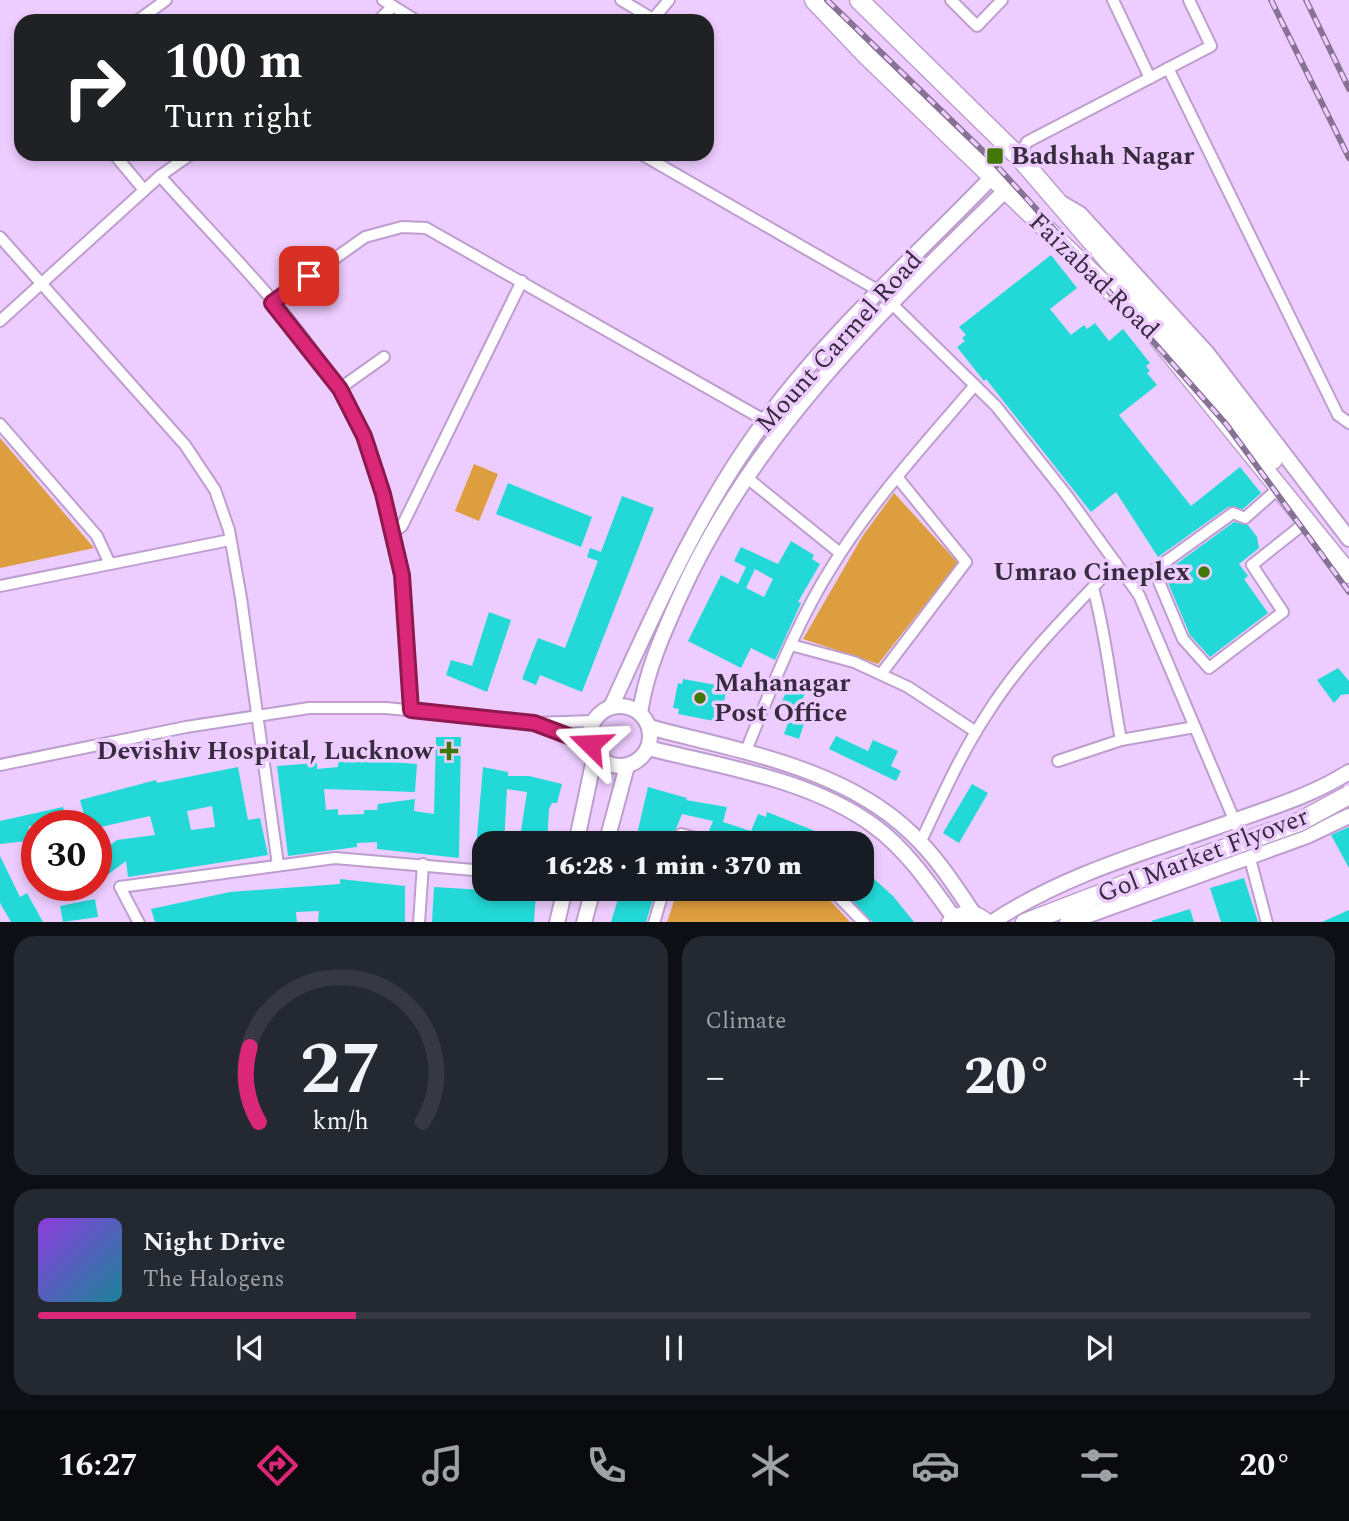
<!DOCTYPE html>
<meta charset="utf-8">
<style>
body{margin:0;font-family:Spectral,serif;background:#242831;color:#f1f3f6;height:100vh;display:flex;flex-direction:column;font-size:26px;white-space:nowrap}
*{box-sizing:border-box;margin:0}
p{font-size:23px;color:#9ea1a6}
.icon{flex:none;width:38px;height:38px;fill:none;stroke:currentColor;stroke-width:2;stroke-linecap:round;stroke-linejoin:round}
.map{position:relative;height:922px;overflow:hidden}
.sheet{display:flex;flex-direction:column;gap:14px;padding:14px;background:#0d0f14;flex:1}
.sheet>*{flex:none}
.banner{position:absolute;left:14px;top:14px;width:700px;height:147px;border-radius:21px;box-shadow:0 4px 10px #0003;background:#202124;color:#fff;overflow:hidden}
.speed{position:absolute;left:21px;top:810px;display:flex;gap:14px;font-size:35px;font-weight:700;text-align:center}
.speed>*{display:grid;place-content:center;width:91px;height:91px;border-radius:50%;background:#171b24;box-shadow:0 4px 10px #0003;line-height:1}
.speed .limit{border:10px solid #d22;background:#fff;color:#111}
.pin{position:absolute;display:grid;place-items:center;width:60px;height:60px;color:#fff;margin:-30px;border-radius:14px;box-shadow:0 4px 10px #0006}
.me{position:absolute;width:77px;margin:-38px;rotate:291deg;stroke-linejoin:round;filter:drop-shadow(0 0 5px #0008)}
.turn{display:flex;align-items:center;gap:24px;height:147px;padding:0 35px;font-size:32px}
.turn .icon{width:91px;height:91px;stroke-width:2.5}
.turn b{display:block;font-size:49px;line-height:60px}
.big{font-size:52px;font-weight:800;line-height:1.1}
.sheet .tile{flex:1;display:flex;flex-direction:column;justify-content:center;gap:10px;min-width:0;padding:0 24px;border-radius:21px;background:#242831}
.sheet .dial{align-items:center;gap:0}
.dial svg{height:182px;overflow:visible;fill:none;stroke:#363941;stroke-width:7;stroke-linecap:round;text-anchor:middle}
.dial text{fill:#f1f3f6;stroke:none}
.song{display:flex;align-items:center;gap:21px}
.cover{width:84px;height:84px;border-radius:10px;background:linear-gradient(135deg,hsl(270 70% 55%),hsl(190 70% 35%))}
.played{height:7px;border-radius:4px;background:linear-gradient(90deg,#db2777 25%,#363941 25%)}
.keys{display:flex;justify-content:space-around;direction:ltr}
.heat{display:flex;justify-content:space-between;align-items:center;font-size:38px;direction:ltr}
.sheet .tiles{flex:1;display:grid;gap:14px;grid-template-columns:1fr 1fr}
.tile:last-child{grid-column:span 2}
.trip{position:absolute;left:472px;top:831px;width:402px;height:70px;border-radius:21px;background:#171b24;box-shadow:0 4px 10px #0003;font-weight:800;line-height:70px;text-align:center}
.menu{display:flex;height:112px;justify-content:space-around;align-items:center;background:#090b0e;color:#9ea1a6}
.menu .icon{width:49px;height:49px}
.menu .selected{color:#db2777}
.menu b{font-size:32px;color:#f1f3f6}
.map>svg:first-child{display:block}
</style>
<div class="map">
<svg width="1349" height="923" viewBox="0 0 1349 923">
<rect width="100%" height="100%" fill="#edcdff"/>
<g fill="#dd9e3f">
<path d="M0 438 94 548 0 568Z"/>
<path d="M474 464 498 474 479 521 455 511Z"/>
<path d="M894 493 958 563 878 664 803 639 862 537Z"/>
<path d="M678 889H809L827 897 850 922H667Z"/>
</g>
<g fill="#22d9d7" fill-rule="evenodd">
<path d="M1051 255 1077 288 1050 309 1071 335 1084 325 1087 329 1095 323 1109 341 1123 329 1150 363 1146 366 1150 371 1147 373 1157 385 1119 415 1191 506 1240 467 1261 493 1243 509 1228 507 1158 557 1116 492 1091 512 986 379 984 381 957 347 965 341 962 338 966 335 959 327Z"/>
<path d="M508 483 592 517 581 547 496 514Z"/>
<path d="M622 496 654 508 582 692 540 675 536 685 522 679 538 638 565 648 598 561 587 557 590 548 601 552Z"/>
<path d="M1234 522 1248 525 1257 537 1259 548 1239 564 1248 576 1244 579 1268 613 1210 657 1190 635 1164 573Z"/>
<path d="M791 541 814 555 812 559 820 564 798 602 801 603 775 660 751 648 741 668 688 641 721 575 738 584 746 567 734 561 741 547 778 564ZM755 569 773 579 764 597 746 588Z"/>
<path d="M489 612 511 620 487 692 446 675 451 660 472 666Z"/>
<path d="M1338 668 1349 681V694L1341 695 1334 703 1317 680Z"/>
<path d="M683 679 727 687 722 711 716 709 714 721 678 714 679 709 673 708 678 683 682 684Z"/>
<path d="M793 685 806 691 799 708 807 714 799 739 784 734 794 706 782 701 789 686Z"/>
<path d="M836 736 868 751 873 740 898 751 891 766 901 771 896 781 829 749Z"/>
<path d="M436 737H461L459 858 377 849V842L357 843V847L288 856 277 766 317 763V769L338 767V758L417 764 415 792 324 789 326 810 338 809V815L364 814V810H377L378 804 415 799 414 811 434 814Z"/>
<path d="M238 767 248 820 260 818 268 855 128 877 126 861 102 879 96 871V856L117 840 155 835 150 816 96 828 87 826 80 800 156 780 157 783ZM212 806 215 827 191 830 187 811Z"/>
<path d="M483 767 508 772V776H529L562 784 557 803H552L549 809 547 844H519L527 792 507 789 504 844H485V861L475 860Z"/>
<path d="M972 784 988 793 959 843 943 833Z"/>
<path d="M648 787 687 798 686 800 727 807 723 822 751 831 758 814 766 817 767 812 815 831 836 844H734L708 833 713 821 682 814 670 844H650L651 838 637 834Z"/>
<path d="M63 807 68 826H29L28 841 0 844V821Z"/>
<path d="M1349 827V868L1331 835Z"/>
<path d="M0 856 20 897 27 893 43 922H11L0 903Z"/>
<path d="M863 869 893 896 914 922H872L842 889H863Z"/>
<path d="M1244 878 1258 922H1221L1210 888Z"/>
<path d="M340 879 405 886V922H318L319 911 296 912 297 922H155L151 909 230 892 340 884Z"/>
<path d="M434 887 536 893 534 922H432Z"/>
<path d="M621 889H656L646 922H611Z"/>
<path d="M95 899 98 917 63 922 60 906Z"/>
<path d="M1190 909 1194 922H1152L1151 921Z"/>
<path d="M1349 910V922H1322Z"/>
</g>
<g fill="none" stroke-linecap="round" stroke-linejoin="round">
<g stroke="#bd9ece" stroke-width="14">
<g id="minor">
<path d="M383 0 417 21"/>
<path d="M621 0 653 19 669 0"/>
<path d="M951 0 977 26 1002 0"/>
<path d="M1113 0 1150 78"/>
<path d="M137 21 166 0"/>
<path d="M378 21 393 6"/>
<path d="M1168 68 1338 415 1349 423"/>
<path d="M114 154 144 190"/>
<path d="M641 154 881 292"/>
<path d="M1019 157 1027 142 1211 46 1189 0"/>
<path d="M160 176C231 256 317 336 363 434 402 520 405 618 411 710"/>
<path d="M0 237 185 445 215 490 229 530 241 598 278 865"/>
<path d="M272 303 365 237 402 227 426 228 780 429"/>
<path d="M891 303 996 406 1065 493 1139 595 1249 855 1267 923"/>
<path d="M0 321 160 176 191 154"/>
<path d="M339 389 384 357"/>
<path d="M0 424 97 536 110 564"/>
<path d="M746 477 840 553"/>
<path d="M1280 487 1245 518 1233 513 1154 570 1183 639 1209 668 1283 612 1252 565 1306 522"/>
<path d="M392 533 402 526 522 281"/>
<path d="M0 586 230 540"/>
<path d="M1093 588C1107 638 1111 688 1121 740"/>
<path d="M791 645 854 662 908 687 976 732"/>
<path d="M881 674 966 562 897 477"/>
<path d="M541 725 590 744"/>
<path d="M745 753C771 690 796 623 833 565 873 500 926 443 975 385"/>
<path d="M1058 761 1121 740 1195 727"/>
<path d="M0 765 186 727 309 708H386L534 723 593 721"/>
<path d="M920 843C941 799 960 755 987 714 1022 658 1071 611 1116 563"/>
<path d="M678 844 681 834 718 844"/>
<path d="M831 889 864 923"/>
<path d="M139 923 120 887 335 858 485 871"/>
<path d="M419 923 423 864"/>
<path d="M654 923 664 889"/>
</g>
</g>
<g stroke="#bd9ece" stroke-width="18">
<g id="tertiary">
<path d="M1063 204 1080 214 1207 353 1349 539"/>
<circle cx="620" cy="736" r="30"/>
<path d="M611 707C656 609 699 510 764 422 829 333 915 257 991 178"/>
<path d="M640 713C646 672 662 636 679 598 752 435 878 314 1005 191"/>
<path d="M649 727C738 751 842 767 911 833 936 856 955 886 974 914"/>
<path d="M648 748C723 767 810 779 874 826 906 849 931 886 954 918"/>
<path d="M576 844 595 754"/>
<path d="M606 844 627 766"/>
<path d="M557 923 565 889"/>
<path d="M584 923 593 889"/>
<path d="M991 923C1067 872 1157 849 1242 818 1279 805 1316 793 1349 772"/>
<path d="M1067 923 1307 836 1349 816"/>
</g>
</g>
<g stroke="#bd9ece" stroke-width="19">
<path id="secondary" d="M950 923C961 911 976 911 987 923"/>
</g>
<g stroke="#bd9ece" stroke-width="21">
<g id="primary">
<path d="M814 0 866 55 1153 332 1349 574"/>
<path d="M859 0 1019 157 1210 379 1273 460"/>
<path d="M1025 923 1139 879"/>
</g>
</g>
<use href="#minor" stroke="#fff" stroke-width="10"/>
<use href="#tertiary" stroke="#fff" stroke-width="14"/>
<use href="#secondary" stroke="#fff" stroke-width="16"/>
<use href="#primary" stroke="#fff" stroke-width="18"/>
<g stroke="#877293" stroke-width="6">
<g id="rail">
<path d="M827 0 985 153 1028 200 1226 424 1349 592"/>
<path d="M1271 0 1349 158"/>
<path d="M1306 0 1349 89"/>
</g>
</g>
<use href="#rail" stroke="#edcdff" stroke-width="3.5" stroke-dasharray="10" stroke-linecap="butt"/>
<g stroke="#bd9ece" stroke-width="21" stroke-linecap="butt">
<path id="primary-bridge" d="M1139 879 1299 822 1349 795"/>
</g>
<use href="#primary-bridge" stroke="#fff" stroke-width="18"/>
</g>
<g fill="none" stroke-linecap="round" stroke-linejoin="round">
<g stroke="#8e194d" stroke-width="18">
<path id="route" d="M309 276 272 303 340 389 364 436 383 494 402 575 411 710 534 723 590 744"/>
</g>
<use href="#route" stroke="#db2777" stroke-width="12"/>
</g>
<g fill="#417705" stroke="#edcdff" stroke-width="2.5">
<rect x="986" y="147" width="18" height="18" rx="3.5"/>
<circle cx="1204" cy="572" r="7"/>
<circle cx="700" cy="698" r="7"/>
<path d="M445.5 740.5h7v7h7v7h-7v7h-7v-7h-7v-7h7z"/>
</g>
<g text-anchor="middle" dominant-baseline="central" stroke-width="7" stroke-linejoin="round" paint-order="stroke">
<g font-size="26" font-weight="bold" fill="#382b3f" stroke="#edcdff" text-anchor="start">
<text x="1011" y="156">Badshah Nagar</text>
<text x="1190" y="572" text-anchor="end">Umrao Cineplex</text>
<text x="714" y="683">Mahanagar<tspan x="714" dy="30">Post Office</tspan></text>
<text x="433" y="751" text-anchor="end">Devishiv Hospital, Lucknow</text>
</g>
<g font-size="26" fill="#382b3f" stroke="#edcdff">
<text transform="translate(1094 276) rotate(44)">Faizabad Road</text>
<text transform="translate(839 342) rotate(-48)">Mount Carmel Road</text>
<text transform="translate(1203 855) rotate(-21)">Gol Market Flyover</text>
</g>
</g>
</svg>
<div class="speed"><div class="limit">30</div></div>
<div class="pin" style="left:309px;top:276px;background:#d93025"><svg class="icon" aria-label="arrive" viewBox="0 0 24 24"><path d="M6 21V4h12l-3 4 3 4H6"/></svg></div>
<svg class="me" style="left:590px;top:744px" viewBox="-20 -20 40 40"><path d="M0-17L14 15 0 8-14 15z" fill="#db2777" stroke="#fff" stroke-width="4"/></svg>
<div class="trip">16:28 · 1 min · 370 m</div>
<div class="banner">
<div class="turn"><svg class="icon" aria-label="right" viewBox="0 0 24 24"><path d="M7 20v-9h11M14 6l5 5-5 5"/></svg><div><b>100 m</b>Turn right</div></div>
</div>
</div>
<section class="sheet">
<div class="tiles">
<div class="tile dial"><svg viewBox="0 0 100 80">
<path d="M14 69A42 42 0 1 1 86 69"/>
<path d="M14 69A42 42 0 0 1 10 36" stroke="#db2777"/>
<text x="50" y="56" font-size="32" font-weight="700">27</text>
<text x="50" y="72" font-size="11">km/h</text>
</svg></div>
<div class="tile"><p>Climate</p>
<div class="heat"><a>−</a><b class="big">20°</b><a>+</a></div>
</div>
<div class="tile">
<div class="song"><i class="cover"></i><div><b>Night Drive</b><p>The Halogens</p></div></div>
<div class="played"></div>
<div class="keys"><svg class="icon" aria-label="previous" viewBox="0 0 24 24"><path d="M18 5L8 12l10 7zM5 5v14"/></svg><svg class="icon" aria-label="pause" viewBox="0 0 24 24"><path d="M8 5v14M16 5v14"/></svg><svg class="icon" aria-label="next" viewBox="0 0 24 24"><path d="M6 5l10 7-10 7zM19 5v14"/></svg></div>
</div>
</div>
</section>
<nav class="menu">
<b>16:27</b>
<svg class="icon selected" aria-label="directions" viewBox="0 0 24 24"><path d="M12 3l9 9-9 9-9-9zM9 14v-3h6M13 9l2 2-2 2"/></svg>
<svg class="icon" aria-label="music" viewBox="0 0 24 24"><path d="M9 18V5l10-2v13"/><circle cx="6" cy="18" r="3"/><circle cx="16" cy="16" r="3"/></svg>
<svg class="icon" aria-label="phone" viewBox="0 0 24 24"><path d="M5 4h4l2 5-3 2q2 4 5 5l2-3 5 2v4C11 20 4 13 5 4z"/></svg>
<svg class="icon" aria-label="climate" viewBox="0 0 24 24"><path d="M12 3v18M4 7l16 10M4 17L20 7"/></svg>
<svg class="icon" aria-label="car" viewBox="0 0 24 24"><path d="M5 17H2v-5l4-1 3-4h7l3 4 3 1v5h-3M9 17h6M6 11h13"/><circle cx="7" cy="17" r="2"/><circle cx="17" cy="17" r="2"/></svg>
<svg class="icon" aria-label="filters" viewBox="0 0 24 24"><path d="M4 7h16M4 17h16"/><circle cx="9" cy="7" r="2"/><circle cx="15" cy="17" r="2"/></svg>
<b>20°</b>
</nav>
